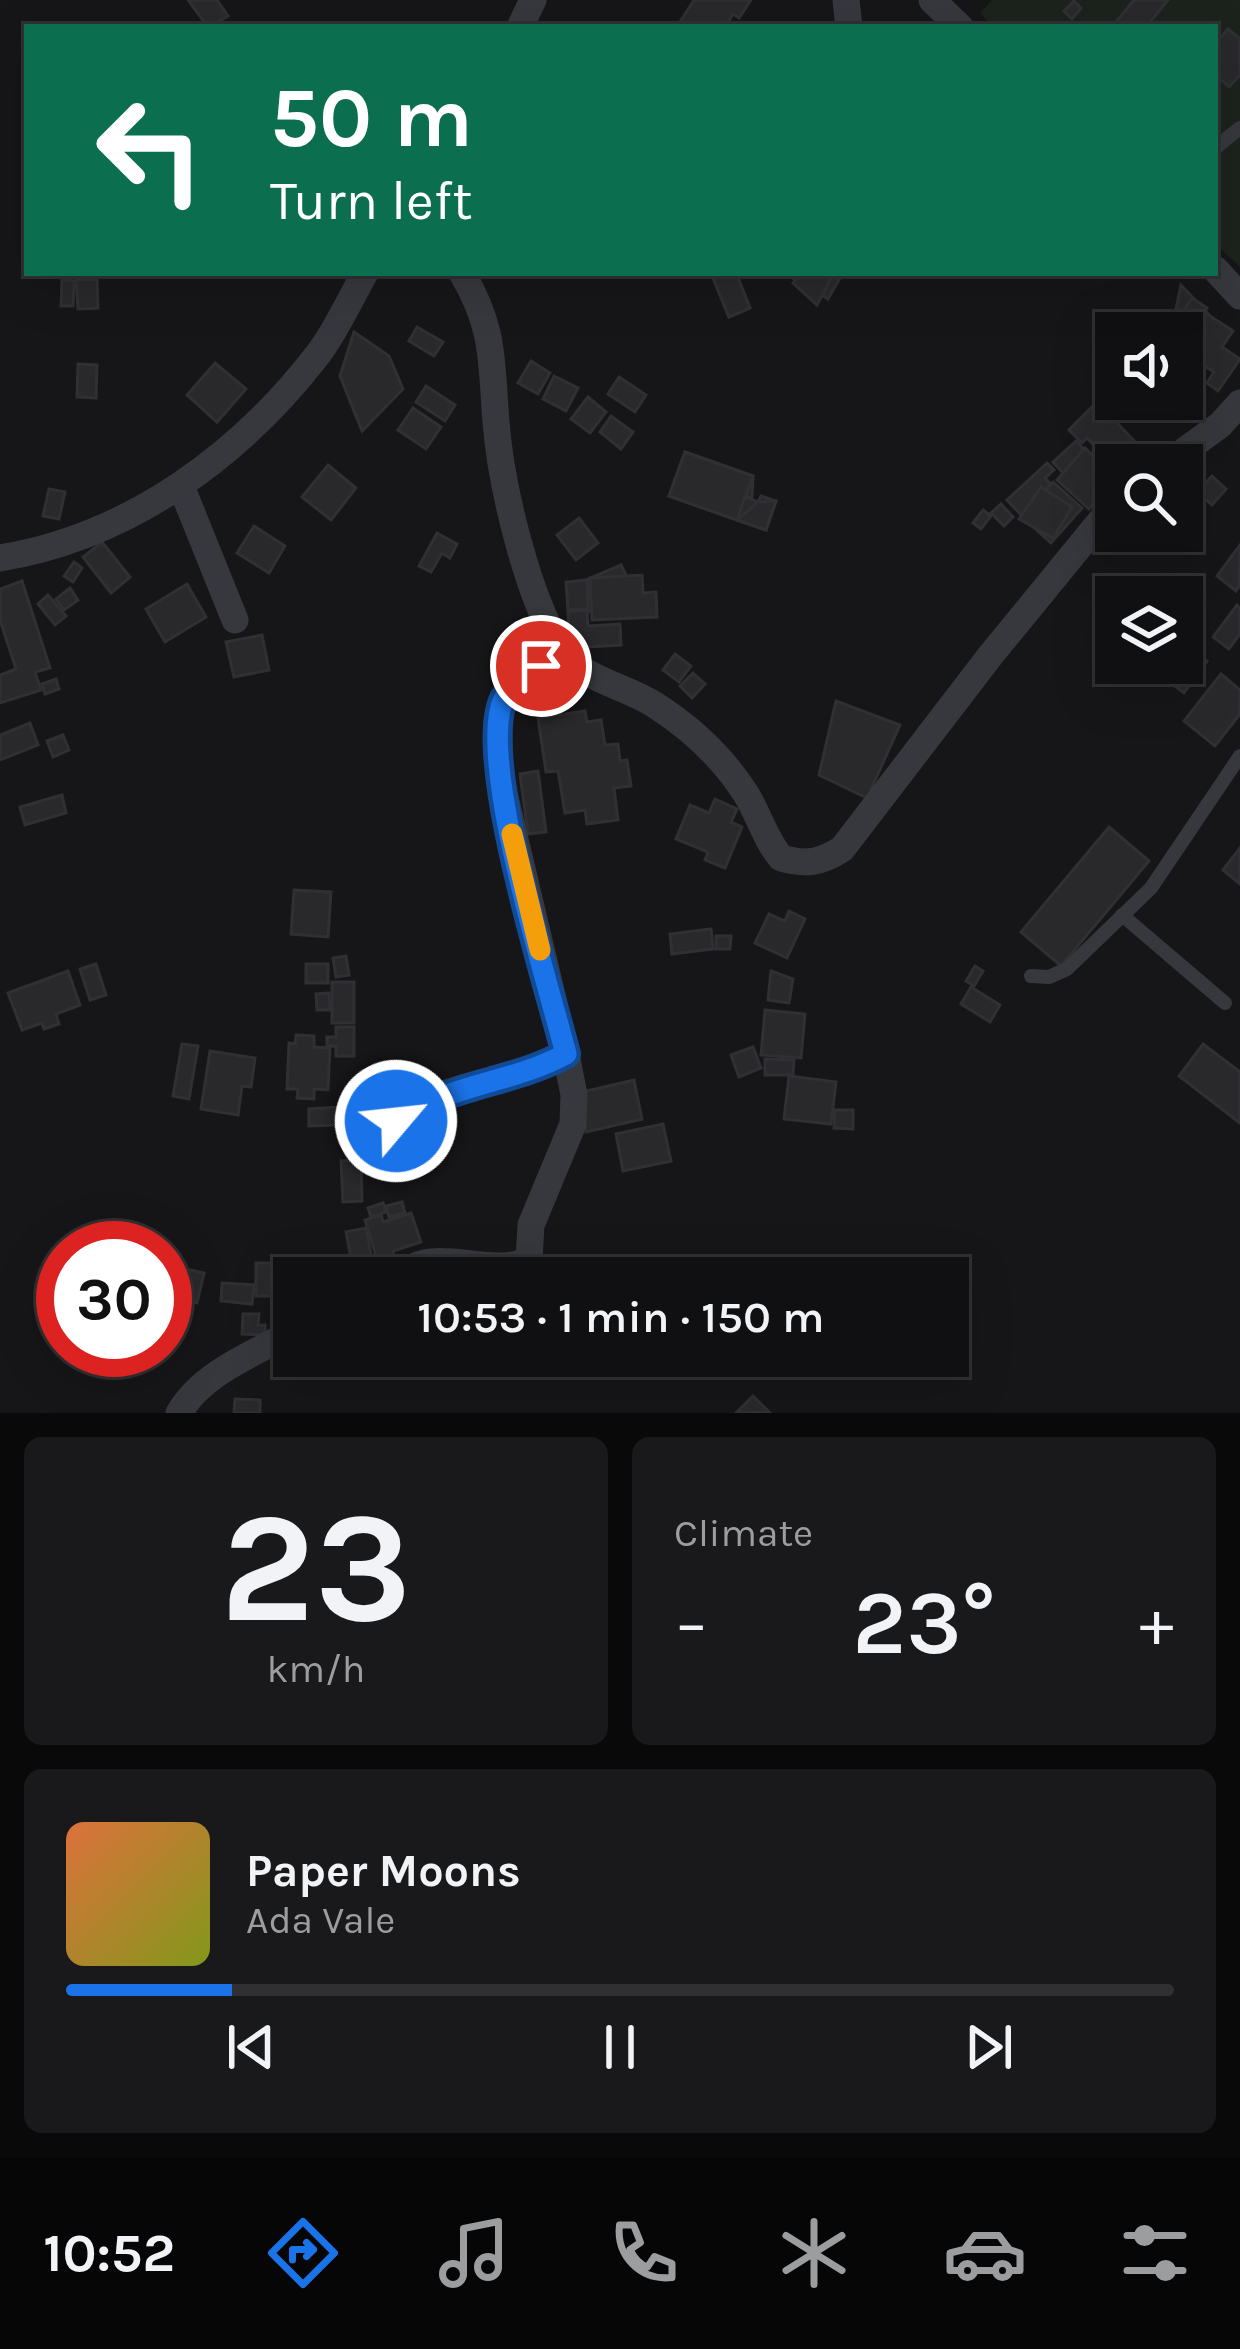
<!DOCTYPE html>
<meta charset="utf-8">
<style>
body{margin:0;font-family:Karla,sans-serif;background:#19191b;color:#f1f3f6;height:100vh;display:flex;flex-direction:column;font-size:45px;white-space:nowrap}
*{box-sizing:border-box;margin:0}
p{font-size:39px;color:#9c9d9f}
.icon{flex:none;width:66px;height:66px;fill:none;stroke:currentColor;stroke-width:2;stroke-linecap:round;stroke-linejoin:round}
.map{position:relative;height:1413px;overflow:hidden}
.sheet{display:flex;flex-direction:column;gap:24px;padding:24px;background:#09090a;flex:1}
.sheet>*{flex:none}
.banner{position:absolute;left:24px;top:24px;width:1194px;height:252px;border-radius:0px;box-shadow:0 12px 48px #0002,0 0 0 3px #303032;background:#0b6e4f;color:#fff;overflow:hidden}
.controls{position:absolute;left:1095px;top:312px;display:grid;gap:24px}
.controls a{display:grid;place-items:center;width:108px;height:108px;border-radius:0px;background:#101012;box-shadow:0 12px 48px #0002,0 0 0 3px #303032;font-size:60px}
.speed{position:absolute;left:36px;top:1221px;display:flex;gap:24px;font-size:60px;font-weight:700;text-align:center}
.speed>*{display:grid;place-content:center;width:156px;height:156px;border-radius:50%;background:#101012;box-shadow:0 12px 48px #0002,0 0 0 3px #303032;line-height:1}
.speed .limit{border:18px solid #d22;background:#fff;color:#111}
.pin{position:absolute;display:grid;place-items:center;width:102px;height:102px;color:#fff;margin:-51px;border:6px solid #fff;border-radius:50%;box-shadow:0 3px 12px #0007}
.me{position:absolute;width:132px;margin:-66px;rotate:62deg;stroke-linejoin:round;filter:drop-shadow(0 0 9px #0008)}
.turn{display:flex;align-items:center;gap:42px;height:252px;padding:0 48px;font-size:54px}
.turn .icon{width:156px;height:156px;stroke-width:2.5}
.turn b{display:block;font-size:84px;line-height:102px}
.big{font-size:90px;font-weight:600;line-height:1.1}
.sheet .tile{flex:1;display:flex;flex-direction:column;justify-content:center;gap:18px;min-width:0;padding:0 42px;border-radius:18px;background:#19191b}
.sheet .dial{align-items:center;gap:0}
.dial b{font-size:156px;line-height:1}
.song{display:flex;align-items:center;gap:36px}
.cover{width:144px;height:144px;border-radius:18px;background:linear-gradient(135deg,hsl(20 70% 55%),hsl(70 70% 35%))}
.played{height:12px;border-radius:6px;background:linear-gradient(90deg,#1a73e8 15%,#303032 15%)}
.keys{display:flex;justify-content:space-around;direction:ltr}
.heat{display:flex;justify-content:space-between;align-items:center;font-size:66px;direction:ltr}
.sheet .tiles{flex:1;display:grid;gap:24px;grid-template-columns:1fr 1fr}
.tile:last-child{grid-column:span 2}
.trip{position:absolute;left:273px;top:1257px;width:696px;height:120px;border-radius:0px;background:#101012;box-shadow:0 12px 48px #0002,0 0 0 3px #303032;font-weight:600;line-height:120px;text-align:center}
.tabs{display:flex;height:192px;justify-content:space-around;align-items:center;background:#060607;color:#9c9d9f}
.tabs .icon{width:84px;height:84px}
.tabs .selected{color:#1a73e8}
.tabs b{font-size:54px;color:#f1f3f6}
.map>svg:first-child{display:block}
</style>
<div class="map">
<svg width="1240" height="1413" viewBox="0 0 1240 1413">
<rect width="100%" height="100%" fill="#161618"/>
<path fill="#1c231d" d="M992 0H1240V267L1215 243V27H994L980 13Z"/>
<g fill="#29292c" stroke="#303034" stroke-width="3">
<path d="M188 0H217L228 16 208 27Z"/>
<path d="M694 0H751L739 18 733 14 725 27H688L680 22Z"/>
<path d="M1134 0H1168L1146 27H1112Z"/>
<path d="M1074 1 1081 8 1072 19 1064 11Z"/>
<path d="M1228 29 1240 39V75L1229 87 1218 77 1215 80V44Z"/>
<path d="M711 273H736L750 308 729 317Z"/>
<path d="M711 273H736L750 308 729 317Z"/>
<path d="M798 273H843L828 299 794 279Z"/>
<path d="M800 273H834L817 305 793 283Z"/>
<path d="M97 279 98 308 78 309 76 280Z"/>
<path d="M62 280 74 281 73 306H61Z"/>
<path d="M1181 285 1225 332 1200 365 1182 352V333H1171Z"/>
<path d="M1192 298 1207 308 1195 326 1189 323 1182 333H1169Z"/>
<path d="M1207 314 1233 331 1222 347 1240 359 1218 391 1207 383 1214 372 1187 355 1182 362V340L1192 325 1197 329Z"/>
<path d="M417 327 443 342 434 356 409 341Z"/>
<path d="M354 332 389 356 403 389 362 431 340 376Z"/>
<path d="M531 361 550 373 538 394 518 383Z"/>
<path d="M215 363 246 389 217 422 187 395Z"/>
<path d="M78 364 97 365 96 398 77 397Z"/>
<path d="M554 376 578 388 566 411 543 399Z"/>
<path d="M619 377 646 395 635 412 608 394Z"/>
<path d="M426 386 455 405 445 421 416 402Z"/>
<path d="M588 397 606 412 590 433 571 419Z"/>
<path d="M1097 402 1139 446 1116 468 1087 438 1082 443 1069 430Z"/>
<path d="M413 408 441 427 426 449 398 430Z"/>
<path d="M611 416 633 432 621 449 600 432Z"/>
<path d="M1076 441 1088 454 1066 476 1053 462Z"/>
<path d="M1085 448 1116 477 1089 509 1057 480Z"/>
<path d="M685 452 753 476 752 498 741 495 737 520 669 496Z"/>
<path d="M685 452 753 476 737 520 669 496Z"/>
<path d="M1047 463 1054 470 1045 478 1055 489 1024 518 1007 500Z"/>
<path d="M328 465 356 488 331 520 302 497Z"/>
<path d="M1212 476 1226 489 1212 505 1197 492Z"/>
<path d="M1053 482 1082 508 1051 543 1022 517Z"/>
<path d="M1041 487 1072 507 1053 538 1019 519Z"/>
<path d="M49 489 65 492 59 519 43 516Z"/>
<path d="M761 496 776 501 766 530 737 520 745 497 758 502Z"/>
<path d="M776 501 766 530 737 520 758 502Z"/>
<path d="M1001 504 1013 517 1004 526 991 513Z"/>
<path d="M983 510 991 516 981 529 973 523Z"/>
<path d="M579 518 598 543 576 560 557 535Z"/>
<path d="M254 526 285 546 269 573 237 553Z"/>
<path d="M437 533 457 544 450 558 442 553 431 572 419 566Z"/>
<path d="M102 542 130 577 111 593 83 557Z"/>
<path d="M1240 545V585L1236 591 1217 576Z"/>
<path d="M74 562 82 568 73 582 64 576Z"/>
<path d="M621 565 645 614 581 611V582Z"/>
<path d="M642 575 643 593 656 592 657 617 592 620 590 578Z"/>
<path d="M587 580 588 609 568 610 566 582Z"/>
<path d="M1148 580 1163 597H1129Z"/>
<path d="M22 581 50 668 35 672 41 690 0 703V675L16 669 0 620V589Z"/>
<path d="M187 584 206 617 165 642 146 609Z"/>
<path d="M70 588 78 600 64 610 56 599Z"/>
<path d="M48 595 66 616 55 625 38 604Z"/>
<path d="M1237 605 1240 608V634L1229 649 1213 637Z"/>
<path d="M587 610 588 626 620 624 621 645 570 648 568 611Z"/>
<path d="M262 635 269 670 234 677 226 642Z"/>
<path d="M1191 649 1207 661 1184 693 1168 681Z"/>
<path d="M675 654 691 666 679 682 663 670Z"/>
<path d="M693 673 705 684 692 698 680 686Z"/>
<path d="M1221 674 1240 690V714L1215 746 1184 721Z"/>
<path d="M56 679 59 689 45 694 42 684Z"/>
<path d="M836 701 900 725 867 798 819 775Z"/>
<path d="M585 711 587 722 601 720 605 745 618 744 620 761 627 760 631 786 614 788 618 820 587 824 585 810 565 813 558 771 546 772 538 718Z"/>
<path d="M30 723 38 745 0 760V735Z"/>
<path d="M63 735 69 750 53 757 47 741Z"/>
<path d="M538 771 546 832 528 834 520 774Z"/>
<path d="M62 795 66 813 25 825 20 807Z"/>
<path d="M715 799 737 809 731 822 742 827 725 868 705 860 708 852 676 839 690 805 709 813Z"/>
<path d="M1109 827 1149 861 1061 966 1021 932Z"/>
<path d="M1240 848V884L1223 870Z"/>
<path d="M294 890 331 892 328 937 291 934Z"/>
<path d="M789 911 805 919 787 958 755 943 769 914 785 921Z"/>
<path d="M711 929 713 949 672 954 670 934Z"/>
<path d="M716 936H731L730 949H716Z"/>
<path d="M346 956 349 975 336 977 333 958Z"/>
<path d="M96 964 106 995 90 1000 80 969Z"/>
<rect x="306" y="964" width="22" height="19"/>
<path d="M975 966 983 971 974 986 966 981Z"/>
<path d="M68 971 80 1005 56 1014 59 1024 44 1029 42 1023 22 1030 8 993Z"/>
<path d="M771 971 793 979 789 1003 768 1000Z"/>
<rect x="332" y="982" width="22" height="41"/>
<path d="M971 987 1000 1005 990 1022 961 1004Z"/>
<path d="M329 993 330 1010H317L316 994Z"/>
<path d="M765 1010 805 1014 801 1058 761 1055Z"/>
<path d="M336 1027H354V1056H336V1046H327V1037H336Z"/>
<path d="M296 1035 314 1036V1047L330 1048 328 1090 314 1089V1099L297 1098 298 1089H287L289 1043 295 1044Z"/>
<path d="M182 1044 198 1046 189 1099 173 1096Z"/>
<path d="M1203 1044 1240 1072V1123L1179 1076Z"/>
<path d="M753 1047 761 1068 739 1077 731 1055Z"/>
<path d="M210 1051 255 1058 251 1087 242 1086 238 1115 201 1109Z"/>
<path d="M765 1059 794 1060 793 1075H765Z"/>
<path d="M789 1076 836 1082 831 1124 784 1119Z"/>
<path d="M634 1080 642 1119 586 1132 578 1093Z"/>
<path d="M339 1107V1125L309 1126V1109Z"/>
<path d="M835 1110H853V1129L834 1128Z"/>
<path d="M663 1124 671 1161 623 1171 616 1134Z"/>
<path d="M361 1160 362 1201 343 1202 341 1161Z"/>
<path d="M402 1202 405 1213 389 1217 386 1206Z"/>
<path d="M383 1203 386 1212 371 1217 368 1208Z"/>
<path d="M411 1213 421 1242 393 1251 396 1263 380 1268 365 1220 381 1215 383 1222Z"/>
<path d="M366 1228 374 1271 354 1275 346 1232Z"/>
<path d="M256 1263H290L291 1296H256Z"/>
<path d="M165 1264 204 1273 197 1303 189 1301 181 1334 165 1330Z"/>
<path d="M222 1283 254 1285 252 1304 221 1301Z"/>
<path d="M243 1314H259L258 1325H265V1335L242 1334Z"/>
<path d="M753 1396 769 1412 736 1413Z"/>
<path d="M235 1399 260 1400V1413H234Z"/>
</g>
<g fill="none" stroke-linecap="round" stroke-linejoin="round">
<g stroke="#37383d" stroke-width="14">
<path d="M1215 148 1240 128"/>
<path d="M1122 915 1225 1003"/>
<path d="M1031 976 1049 977 1067 969 1151 888 1240 756"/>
</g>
<g stroke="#37383d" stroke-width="27">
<path d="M846 0 849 27"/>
<path d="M932 0 960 27"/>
<path d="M520 27 533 0"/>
<path d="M1215 269 1240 296"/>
<path d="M462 273C495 329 491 360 496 422 501 486 527 595 561 650 579 678 628 687 655 705 691 728 723 758 746 794 759 815 765 839 781 858 806 865 820 863 842 849L990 656 1116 502"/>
<path d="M1165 465 1220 425 1240 403"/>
<path d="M181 486 235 620"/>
<path d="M0 558C129 537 240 456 319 353 337 329 350 299 365 273"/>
<path d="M370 1150C387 1131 404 1110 428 1100 473 1080 523 1077 566 1054"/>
<path d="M395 1278C406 1271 417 1263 431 1262 460 1258 504 1275 529 1259L531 1225 573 1124 574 1095 566 1054 499 772V718L506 696 563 653"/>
<path d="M179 1413C203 1372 254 1354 294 1331"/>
</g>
</g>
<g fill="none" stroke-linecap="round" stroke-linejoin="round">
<g stroke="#114b97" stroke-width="30">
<path id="route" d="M396 1121C451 1083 510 1084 566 1054 549 986 474 751 505 697 513 684 529 675 541 666"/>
</g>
<use href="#route" stroke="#1a73e8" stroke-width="21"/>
<path stroke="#f59e0b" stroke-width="21" d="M512 834 540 950"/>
</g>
</svg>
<div class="controls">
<a><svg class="icon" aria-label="sound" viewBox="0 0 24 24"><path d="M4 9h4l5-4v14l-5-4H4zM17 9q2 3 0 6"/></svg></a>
<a><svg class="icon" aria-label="search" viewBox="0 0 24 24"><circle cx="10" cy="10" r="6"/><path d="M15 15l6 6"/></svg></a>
<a><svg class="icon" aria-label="layers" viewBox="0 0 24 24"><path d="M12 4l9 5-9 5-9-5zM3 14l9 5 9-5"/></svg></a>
</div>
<div class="speed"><div class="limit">30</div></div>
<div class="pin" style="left:541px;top:666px;background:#d93025"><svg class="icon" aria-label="arrive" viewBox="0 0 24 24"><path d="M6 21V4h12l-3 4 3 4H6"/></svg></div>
<svg class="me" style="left:396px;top:1121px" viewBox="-20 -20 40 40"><circle r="17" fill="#1a73e8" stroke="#fff" stroke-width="3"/><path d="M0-11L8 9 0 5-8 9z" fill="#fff"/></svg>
<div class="trip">10:53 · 1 min · 150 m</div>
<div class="banner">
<div class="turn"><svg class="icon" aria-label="left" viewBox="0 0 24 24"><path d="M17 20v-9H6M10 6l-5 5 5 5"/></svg><div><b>50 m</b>Turn left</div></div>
</div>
</div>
<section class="sheet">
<div class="tiles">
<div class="tile dial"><b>23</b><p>km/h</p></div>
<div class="tile"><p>Climate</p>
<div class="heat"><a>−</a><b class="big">23°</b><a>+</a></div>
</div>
<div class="tile">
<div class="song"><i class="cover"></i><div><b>Paper Moons</b><p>Ada Vale</p></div></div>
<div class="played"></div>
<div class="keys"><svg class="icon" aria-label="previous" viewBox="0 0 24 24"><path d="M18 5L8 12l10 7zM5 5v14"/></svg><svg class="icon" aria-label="pause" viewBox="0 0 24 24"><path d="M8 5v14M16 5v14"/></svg><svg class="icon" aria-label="next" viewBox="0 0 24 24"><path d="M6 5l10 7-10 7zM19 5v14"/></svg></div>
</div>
</div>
</section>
<nav class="tabs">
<b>10:52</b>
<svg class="icon selected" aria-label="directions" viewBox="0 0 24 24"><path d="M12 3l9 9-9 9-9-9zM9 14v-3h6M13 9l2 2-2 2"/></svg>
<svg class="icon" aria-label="music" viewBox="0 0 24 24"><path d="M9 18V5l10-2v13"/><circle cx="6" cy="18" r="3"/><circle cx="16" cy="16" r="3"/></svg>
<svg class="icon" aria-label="phone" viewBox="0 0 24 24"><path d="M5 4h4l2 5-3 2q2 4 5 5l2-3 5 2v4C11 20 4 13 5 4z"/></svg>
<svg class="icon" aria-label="climate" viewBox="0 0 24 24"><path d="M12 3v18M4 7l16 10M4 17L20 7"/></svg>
<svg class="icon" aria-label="car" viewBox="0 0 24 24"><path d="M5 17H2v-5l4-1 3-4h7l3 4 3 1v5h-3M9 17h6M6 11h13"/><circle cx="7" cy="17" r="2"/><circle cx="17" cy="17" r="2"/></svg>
<svg class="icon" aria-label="filters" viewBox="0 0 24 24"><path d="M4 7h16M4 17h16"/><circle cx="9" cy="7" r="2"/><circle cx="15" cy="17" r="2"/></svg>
</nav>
